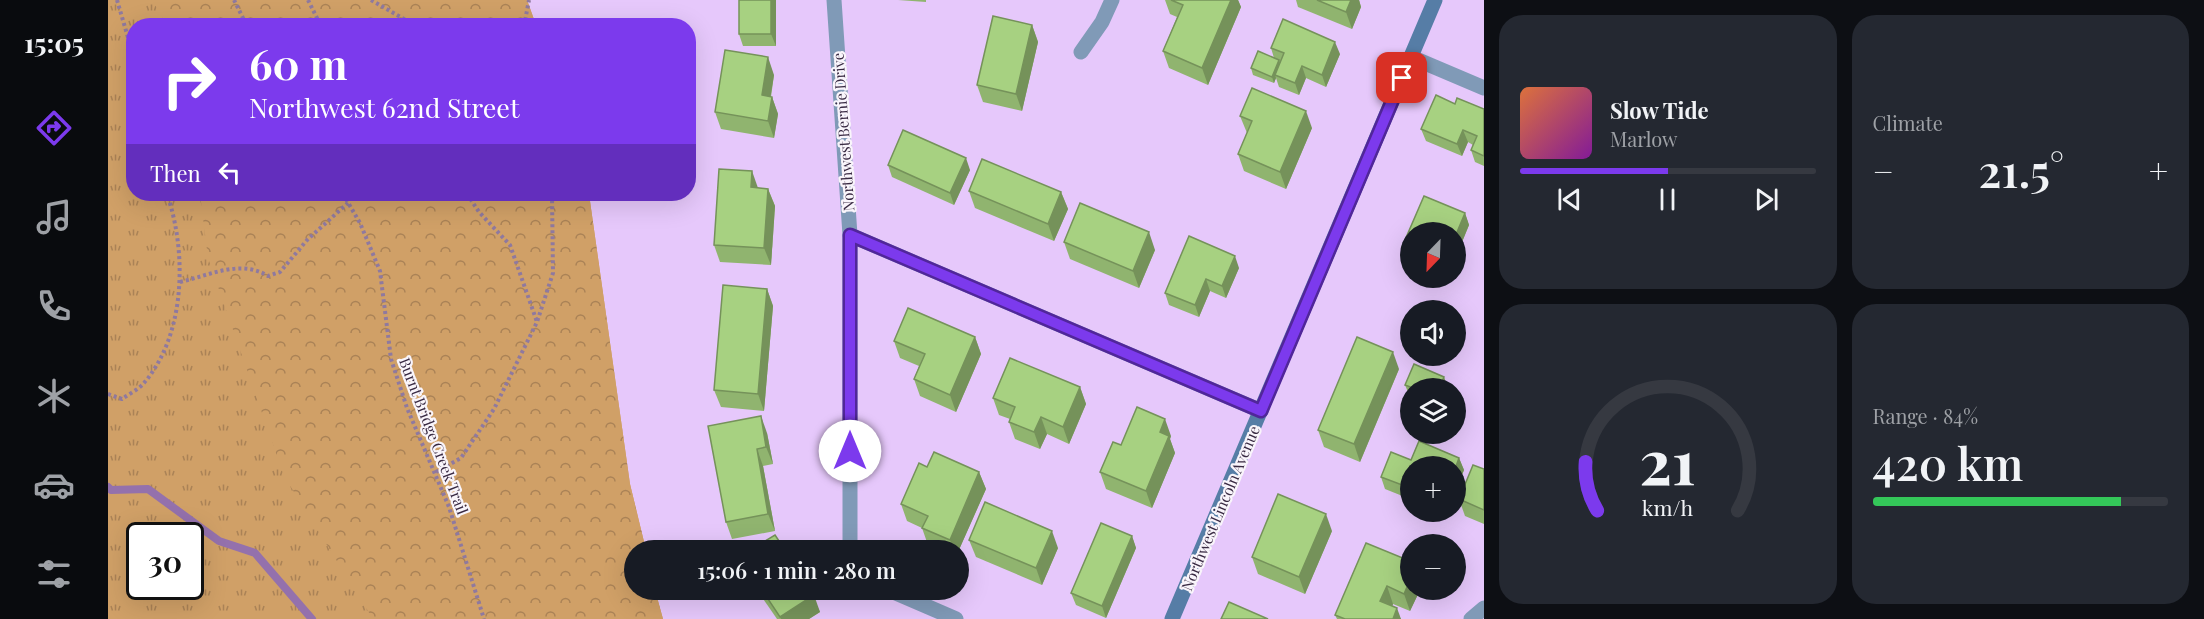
<!DOCTYPE html>
<meta charset="utf-8">
<style>
body{margin:0;font-family:"Playfair Display",serif;background:#242831;color:#f1f3f6;height:100vh;display:flex;flex-direction:column;font-size:22px;white-space:nowrap}
*{box-sizing:border-box;margin:0}
p{font-size:20px;color:#9ea1a6}
.icon{flex:none;width:33px;height:33px;fill:none;stroke:currentColor;stroke-width:2;stroke-linecap:round;stroke-linejoin:round}
.map{position:relative;flex:1;overflow:hidden}
.side{display:flex;flex-direction:column;gap:15px;padding:15px;background:#0d0f14;width:720px}
.side>*{flex:none}
.top-card{position:absolute;left:18px;top:18px;width:570px;height:183px;border-radius:24px;box-shadow:0 6px 24px #0002;background:#7c3aed;color:#fff;overflow:hidden}
.needle{width:39px;rotate:203deg}
.buttons{position:absolute;left:1292px;top:222px;display:grid;gap:12px}
.buttons a{display:grid;place-items:center;width:66px;height:66px;border-radius:50%;background:#171b24;box-shadow:0 6px 24px #0002;font-size:30px}
.speed{position:absolute;left:18px;top:522px;display:flex;gap:12px;font-size:30px;font-weight:700;text-align:center}
.speed>*{display:grid;place-content:center;width:78px;height:78px;border-radius:50%;background:#171b24;box-shadow:0 6px 24px #0002;line-height:1}
.speed .limit{border:3px solid #111;border-radius:9px;background:#fff;color:#111}
.pin{position:absolute;display:grid;place-items:center;width:51px;height:51px;color:#fff;margin:-26px;border-radius:12px;box-shadow:0 3px 9px #0006}
.me{position:absolute;width:66px;margin:-33px;rotate:0deg;stroke-linejoin:round;filter:drop-shadow(0 0 4px #0008)}
.turn{display:flex;align-items:center;gap:21px;height:126px;padding:0 24px;font-size:27px}
.turn .icon{width:78px;height:78px;stroke-width:2.5}
.turn b{display:block;font-size:42px;line-height:51px}
.then{display:flex;align-items:center;height:57px;padding:0 24px;background:#0003;gap:12px;font-size:22px}
.big{font-size:45px;font-weight:600;line-height:1.1}
.side .tile{flex:1;display:flex;flex-direction:column;justify-content:center;gap:9px;min-width:0;padding:0 21px;border-radius:24px;background:#242831}
.side .dial{align-items:center;gap:0}
.dial svg{height:156px;overflow:visible;fill:none;stroke:#363941;stroke-width:7;stroke-linecap:round;text-anchor:middle}
.dial text{fill:#f1f3f6;stroke:none}
.song{display:flex;align-items:center;gap:18px}
.cover{width:72px;height:72px;border-radius:9px;background:linear-gradient(135deg,hsl(20 70% 55%),hsl(290 70% 35%))}
.played{height:6px;border-radius:3px;background:linear-gradient(90deg,#7c3aed 50%,#363941 50%)}
.keys{display:flex;justify-content:space-around;direction:ltr}
.heat{display:flex;justify-content:space-between;align-items:center;font-size:33px;direction:ltr}
.charge{height:9px;border-radius:4px;background:linear-gradient(90deg,#34c759 84%,#363941 0)}
.side .tiles{flex:1;display:grid;gap:15px;grid-template-columns:repeat(2,1fr)}
.trip{position:absolute;left:516px;top:540px;width:345px;height:60px;border-radius:30px;background:#171b24;box-shadow:0 6px 24px #0002;font-weight:600;line-height:60px;text-align:center}
main{display:flex;flex:1;min-height:0}
.tab-bar{display:flex;flex-direction:column;width:108px;justify-content:space-around;align-items:center;background:#090b0e;color:#9ea1a6}
.tab-bar .icon{width:42px;height:42px}
.tab-bar .selected{color:#7c3aed}
.tab-bar b{font-size:27px;color:#f1f3f6}
.map>svg:first-child{display:block}
</style>
<main>
<nav class="tab-bar">
<b>15:05</b>
<svg class="icon selected" aria-label="directions" viewBox="0 0 24 24"><path d="M12 3l9 9-9 9-9-9zM9 14v-3h6M13 9l2 2-2 2"/></svg>
<svg class="icon" aria-label="music" viewBox="0 0 24 24"><path d="M9 18V5l10-2v13"/><circle cx="6" cy="18" r="3"/><circle cx="16" cy="16" r="3"/></svg>
<svg class="icon" aria-label="phone" viewBox="0 0 24 24"><path d="M5 4h4l2 5-3 2q2 4 5 5l2-3 5 2v4C11 20 4 13 5 4z"/></svg>
<svg class="icon" aria-label="climate" viewBox="0 0 24 24"><path d="M12 3v18M4 7l16 10M4 17L20 7"/></svg>
<svg class="icon" aria-label="car" viewBox="0 0 24 24"><path d="M5 17H2v-5l4-1 3-4h7l3 4 3 1v5h-3M9 17h6M6 11h13"/><circle cx="7" cy="17" r="2"/><circle cx="17" cy="17" r="2"/></svg>
<svg class="icon" aria-label="filters" viewBox="0 0 24 24"><path d="M4 7h16M4 17h16"/><circle cx="9" cy="7" r="2"/><circle cx="15" cy="17" r="2"/></svg>
</nav>
<div class="map">
<svg width="1376" height="619" viewBox="0 0 1376 619">
<defs>
<pattern id="grass-tufts" width="24" height="20" patternUnits="userSpaceOnUse" patternTransform="scale(1.5)"><rect width="24" height="20" fill="#d0a067"/><path d="M3 7l-1-3M5 7V3M7 7l1-3M15 17l-1-3M17 17v-4M19 17l1-3" fill="none" stroke="#aa8256"/></pattern>
<pattern id="forest-crowns" width="20" height="18" patternUnits="userSpaceOnUse" patternTransform="scale(1.5)"><rect width="20" height="18" fill="#d0a067"/><path d="M2 6a3 3 0 1 1 6 0M12 15a3 3 0 1 1 6 0" fill="none" stroke="#aa8256"/></pattern>
</defs>
<rect width="100%" height="100%" fill="#e6c8fb"/>
<path fill="url(#grass-tufts)" fill-rule="evenodd" d="M0 0H419L428 25 26 26V194H481L522 484 538 550H526V590H547L555 619H0ZM32 536H82V586H32Z"/>
<g fill="url(#forest-crowns)">
<path d="M44 0H419L428 25H59Z"/>
<path d="M92 194H481L522 484 538 550H526V590H547L555 619H265L176 476 100 258Z"/>
</g>
<g fill="none" stroke-linecap="round" stroke-linejoin="round">
<path stroke="#9471ac" stroke-width="8" d="M0 487 3 490 40 489 111 541 147 553 204 619"/>
<g stroke="#8f799f" stroke-width="4" stroke-dasharray="3 3" stroke-linecap="butt">
<path d="M9 0 26 58"/>
<path d="M126 0 139 26"/>
<path d="M200 0 213 26"/>
<path d="M263 0 308 26"/>
<path d="M416 26 421 0"/>
<path d="M235 194 252 223 272 271 283 359 299 408 341 507 376 619"/>
<path d="M359 194 371 212 402 245 429 322"/>
<path d="M72 282C103 275 132 259 160 276L172 272 200 239 240 203"/>
<path d="M0 394 14 399C21 394 31 389 36 383 78 334 79 252 59 194"/>
<path d="M328 472 353 458 386 409 429 322 445 273 444 194"/>
</g>
<g stroke="#809ab7" stroke-width="15">
<path d="M726 0 742 235V546L744 550"/>
<path d="M973 52 994 22 1004 0"/>
<path d="M1303 57 1376 88"/>
<path d="M742 235 1153 411"/>
<path d="M781 590 848 619"/>
<path d="M1363 619 1376 608"/>
</g>
<path stroke="#567da6" stroke-width="15" d="M1064 619 1327 0"/>
</g>
<g fill="#90b46f">
<path d="M631 0H668V46H635L631 34Z"/>
<path d="M790 0H818V2Z"/>
<path d="M1057 0H1130L1133 7 1100 85 1061 68 1055 51 1069 17 1062 14Z"/>
<path d="M1188 0H1251L1253 7 1244 29 1190 7Z"/>
<path d="M924 25 930 42 914 111 875 102 869 85Z"/>
<path d="M1163 48 1232 54 1218 87 1198 78 1191 95 1171 87 1168 78 1166 83 1145 75 1143 68 1166 58Z"/>
<path d="M666 75 663 97H664L670 114 666 138 613 129 607 112Z"/>
<path d="M1347 104 1376 109V166L1367 162 1363 150 1365 145 1360 142 1354 156 1318 141 1313 129Z"/>
<path d="M1132 116 1204 128 1178 189 1136 171 1130 154 1139 133Z"/>
<path d="M780 165 862 170 846 205 784 177Z"/>
<path d="M650 188 660 189 667 206 663 265 612 262 606 245Z"/>
<path d="M861 191 953 192 960 209 946 241 867 208Z"/>
<path d="M1316 196 1357 213 1361 225 1347 259V232H1302V261L1298 259 1294 247Z"/>
<path d="M956 242 1047 250 1031 288 962 259Z"/>
<path d="M1131 268 1118 298 1102 291 1091 317 1061 305 1057 293Z"/>
<path d="M659 289 665 306 656 411 613 407 606 390Z"/>
<path d="M867 337 873 354 848 412 812 396 806 379 811 366 792 358 786 341Z"/>
<path d="M1291 369 1252 462 1216 447 1210 430Z"/>
<path d="M1297 385 1340 388H1302V397Z"/>
<path d="M972 387 978 404 961 444 939 434 932 449 907 439 901 422 902 419 891 415 885 398Z"/>
<path d="M600 426 659 433 665 464 655 466 667 531 624 539 618 522Z"/>
<path d="M1063 436 1062 439 1067 453 1044 508 998 489 992 472 1013 445Z"/>
<path d="M1311 441 1351 458 1356 470 1347 492V466H1302V499L1277 489 1273 477 1283 452 1303 460Z"/>
<path d="M1376 469V524L1357 516 1351 499Z"/>
<path d="M871 472 878 489 850 552V550H833L820 545 814 528 799 521 793 504Z"/>
<path d="M1224 531 1197 594 1150 574 1144 557Z"/>
<path d="M1024 536 1028 548 998 618 968 605 963 593Z"/>
<path d="M861 540 950 548 934 585 868 557Z"/>
<path d="M1258 543 1302 590H1312L1302 611 1285 604 1284 606 1293 619H1229L1227 615Z"/>
<path d="M649 590H702L712 612 701 619H669Z"/>
</g>
<g fill="#75925a">
<path d="M663 0H668V46L663 34Z"/>
<path d="M1123 0H1130L1133 7 1100 85 1094 68Z"/>
<path d="M1243 0H1251L1253 7 1244 29 1238 12Z"/>
<path d="M924 25 930 42 914 111 908 94Z"/>
<path d="M1227 42 1232 54 1218 87 1214 75Z"/>
<path d="M660 57 666 75 660 112 654 95Z"/>
<path d="M1171 60 1173 66 1167 75 1168 78 1166 83 1164 77Z"/>
<path d="M1194 66 1198 78 1191 95 1187 83Z"/>
<path d="M664 97 670 114 666 138 660 121Z"/>
<path d="M1198 111 1204 128 1178 189 1172 172Z"/>
<path d="M1355 130 1360 142 1354 156 1349 144Z"/>
<path d="M858 158 862 170 846 205 842 193Z"/>
<path d="M644 171 650 188 643 187Z"/>
<path d="M660 189 667 206 663 265 656 248Z"/>
<path d="M953 192 960 209 946 241 940 224Z"/>
<path d="M1357 213 1361 225 1347 259V237Z"/>
<path d="M1041 232 1047 250 1031 288 1025 271Z"/>
<path d="M1127 256 1131 268 1118 298 1114 286Z"/>
<path d="M1098 279 1102 291 1091 317 1087 305Z"/>
<path d="M659 289 665 306 656 411 650 394Z"/>
<path d="M867 337 873 354 848 412 842 395Z"/>
<path d="M1285 352 1291 369 1252 462 1246 444Z"/>
<path d="M1336 377 1340 388H1331Z"/>
<path d="M972 387 978 404 961 444 955 427Z"/>
<path d="M653 416 659 433 665 464 658 447Z"/>
<path d="M933 417 939 434 932 449 926 432Z"/>
<path d="M1057 419 1063 436 1062 439 1067 453 1044 508 1038 491 1052 432Z"/>
<path d="M649 449 655 466 667 531 660 514Z"/>
<path d="M1351 458 1356 470 1347 492V469Z"/>
<path d="M871 472 878 489 850 552V550H846L842 540Z"/>
<path d="M1218 514 1224 531 1197 594 1191 577Z"/>
<path d="M944 531 950 548 934 585 928 568Z"/>
<path d="M1024 536 1028 548 998 618 994 606Z"/>
<path d="M1302 580V590H1312L1302 611 1296 594Z"/>
<path d="M1279 586 1285 604 1279 618 1272 601Z"/>
<path d="M706 595 712 612 701 619H673L672 617Z"/>
<path d="M1289 608 1293 619H1285Z"/>
</g>
<g fill="#a7d181" stroke="#75925a" stroke-width="1.5">
<rect x="631" y="0" width="32" height="34"/>
<path d="M1063 0H1123L1094 68 1055 51 1075 5Z"/>
<path d="M1209 0H1243L1238 12Z"/>
<path d="M885 16 924 25 908 94 869 85Z"/>
<path d="M1175 19 1227 42 1214 75 1194 66 1187 83 1167 75 1176 53 1163 48Z"/>
<path d="M617 50 660 57 654 95 664 97 660 121 607 112Z"/>
<path d="M1150 51 1171 60 1164 77 1143 68Z"/>
<path d="M1144 88 1198 111 1172 172 1130 154 1144 121 1132 116Z"/>
<path d="M1328 95 1347 104 1349 98 1376 109V156L1363 150 1369 136 1355 130 1349 144 1313 129Z"/>
<path d="M795 130 858 158 842 193 780 165Z"/>
<path d="M874 159 953 192 940 224 861 191Z"/>
<path d="M611 169 644 171 643 187 660 189 656 248 606 245Z"/>
<path d="M1316 196 1357 213 1347 237V232H1302V251L1294 247Z"/>
<path d="M972 203 1041 232 1025 271 956 242Z"/>
<path d="M1081 236 1127 256 1114 286 1098 279 1087 305 1057 293Z"/>
<path d="M615 285 659 289 650 394 606 390Z"/>
<path d="M800 308 867 337 842 395 806 379 817 354 786 341Z"/>
<path d="M1249 337 1285 352 1246 444 1210 430Z"/>
<path d="M902 358 972 387 955 427 933 417 926 432 901 422 907 407 885 398Z"/>
<path d="M1306 364 1336 377 1331 388H1305L1297 385Z"/>
<path d="M1029 407 1057 419 1052 432 1061 436 1038 491 992 472 1005 442 1013 445Z"/>
<path d="M653 416 658 447 649 449 660 514 618 522 600 426Z"/>
<path d="M1311 441 1351 458 1347 469V466H1302V488L1273 477 1283 452 1303 460Z"/>
<path d="M826 452 871 472 842 540 814 528 820 516 793 504 811 463 819 467Z"/>
<path d="M1365 465 1376 469V510L1351 499Z"/>
<path d="M1170 494 1218 514 1191 577 1144 557Z"/>
<path d="M877 502 944 531 928 568 861 540Z"/>
<path d="M993 523 1024 536 994 606 963 593Z"/>
<path d="M667 535 677 550H642Z"/>
<path d="M1258 543 1302 561V580L1296 594 1279 586 1272 601 1289 608 1285 619H1237L1227 615Z"/>
<path d="M654 590H702L706 595 672 617Z"/>
<path d="M1121 602 1160 619H1113Z"/>
</g>
<g fill="none" stroke-linecap="round" stroke-linejoin="round">
<g stroke="#51269a" stroke-width="15">
<path id="route" d="M742 451V235L1153 411 1294 78"/>
</g>
<use href="#route" stroke="#7c3aed" stroke-width="10"/>
</g>
<g text-anchor="middle" dominant-baseline="central" stroke-width="4.5" stroke-linejoin="round" paint-order="stroke">
<g font-size="15" fill="#382942" stroke="#f9f5fb">
<text transform="translate(735 132) rotate(-94)">Northwest Bernie Drive</text>
<text transform="translate(326 436) rotate(69)">Burnt Bridge Creek Trail</text>
<text transform="translate(1112 508) rotate(-67)">Northwest Lincoln Avenue</text>
</g>
</g>
</svg>
<div class="buttons">
<a><svg class="needle" viewBox="-14 -14 28 28"><path d="M0-13l5 13h-10z" fill="#e53935"/><path d="M0 13l5-13h-10z" fill="#9ea1a6"/></svg></a>
<a><svg class="icon" aria-label="sound" viewBox="0 0 24 24"><path d="M4 9h4l5-4v14l-5-4H4zM17 9q2 3 0 6"/></svg></a>
<a><svg class="icon" aria-label="layers" viewBox="0 0 24 24"><path d="M12 4l9 5-9 5-9-5zM3 14l9 5 9-5"/></svg></a>
<a>+</a>
<a>−</a>
</div>
<div class="speed"><div class="limit">30</div></div>
<div class="pin" style="left:1294px;top:78px;background:#d93025"><svg class="icon" aria-label="arrive" viewBox="0 0 24 24"><path d="M6 21V4h12l-3 4 3 4H6"/></svg></div>
<svg class="me" style="left:742px;top:451px" viewBox="-20 -20 40 40"><circle r="19" fill="#fff"/><path d="M0-13L10 11 0 6-10 11z" fill="#7c3aed"/></svg>
<div class="trip">15:06 · 1 min · 280 m</div>
<div class="top-card">
<div class="turn"><svg class="icon" aria-label="right" viewBox="0 0 24 24"><path d="M7 20v-9h11M14 6l5 5-5 5"/></svg><div><b>60 m</b>Northwest 62nd Street</div></div>
<div class="then">Then<svg class="icon" aria-label="left" viewBox="0 0 24 24"><path d="M17 20v-9H6M10 6l-5 5 5 5"/></svg></div>
</div>
</div>
<section class="side">
<div class="tiles">
<div class="tile">
<div class="song"><i class="cover"></i><div><b>Slow Tide</b><p>Marlow</p></div></div>
<div class="played"></div>
<div class="keys"><svg class="icon" aria-label="previous" viewBox="0 0 24 24"><path d="M18 5L8 12l10 7zM5 5v14"/></svg><svg class="icon" aria-label="pause" viewBox="0 0 24 24"><path d="M8 5v14M16 5v14"/></svg><svg class="icon" aria-label="next" viewBox="0 0 24 24"><path d="M6 5l10 7-10 7zM19 5v14"/></svg></div>
</div>
<div class="tile"><p>Climate</p>
<div class="heat"><a>−</a><b class="big">21.5°</b><a>+</a></div>
</div>
<div class="tile dial"><svg viewBox="0 0 100 80">
<path d="M14 69A42 42 0 1 1 86 69"/>
<path d="M14 69A42 42 0 0 1 8 44" stroke="#7c3aed"/>
<text x="50" y="56" font-size="32" font-weight="700">21</text>
<text x="50" y="72" font-size="11">km/h</text>
</svg></div>
<div class="tile"><p>Range · 84%</p><b class="big">420 km</b><div class="charge"></div></div>
</div>
</section>
</main>
